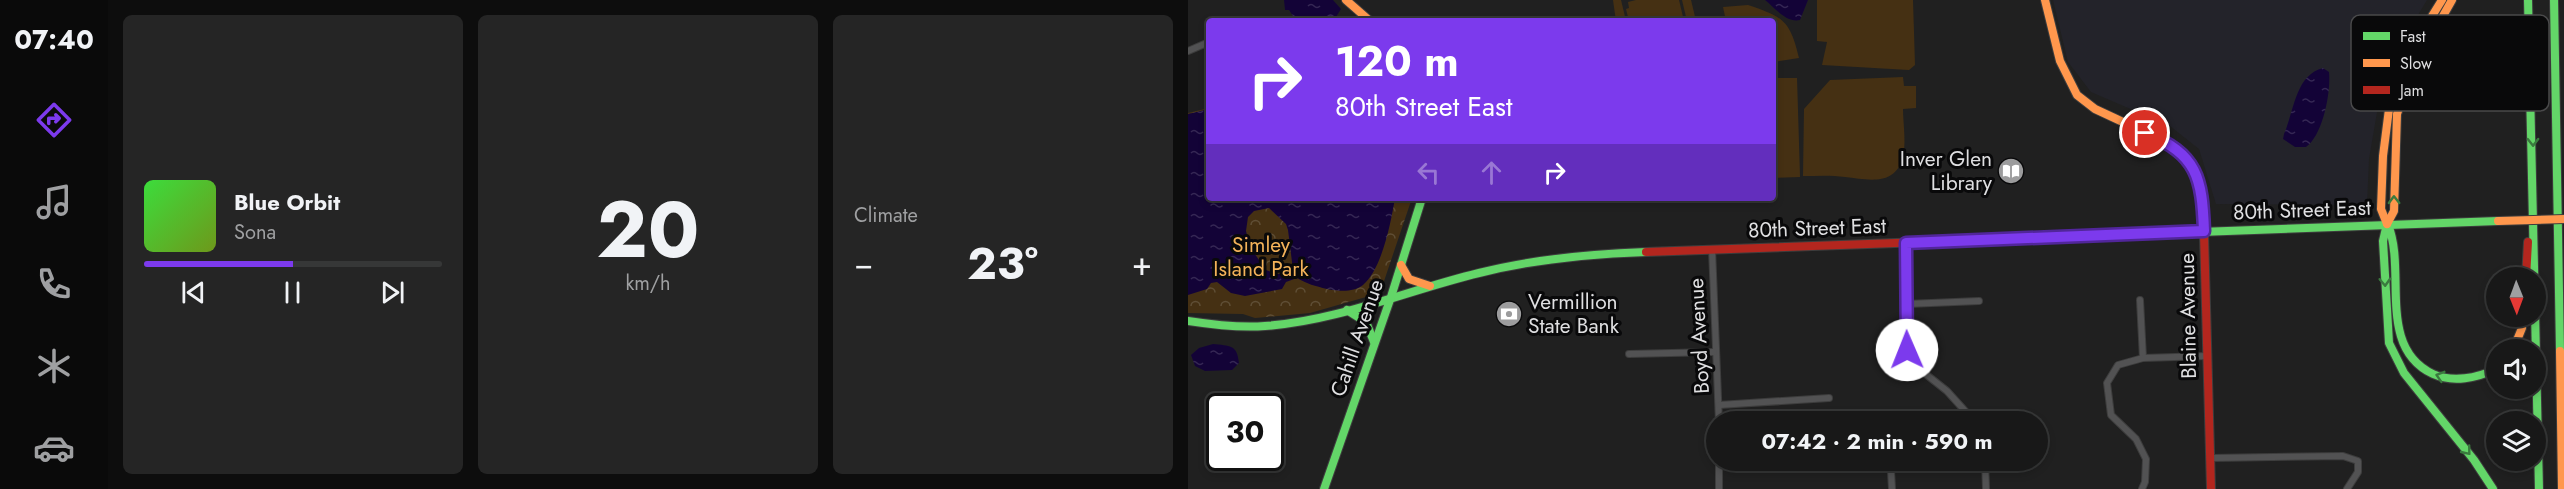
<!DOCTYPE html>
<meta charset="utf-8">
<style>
body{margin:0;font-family:Jost,sans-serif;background:#252525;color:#f1f3f6;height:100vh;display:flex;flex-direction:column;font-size:22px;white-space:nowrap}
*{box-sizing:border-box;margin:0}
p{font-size:20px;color:#9fa0a2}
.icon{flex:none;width:33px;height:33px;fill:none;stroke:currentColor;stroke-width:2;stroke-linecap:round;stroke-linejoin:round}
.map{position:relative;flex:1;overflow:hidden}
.drawer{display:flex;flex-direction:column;gap:15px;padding:15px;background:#0d0d0d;width:1080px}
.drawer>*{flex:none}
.hud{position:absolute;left:18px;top:18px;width:570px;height:183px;border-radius:6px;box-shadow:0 3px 9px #0003,0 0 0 2px #363737;background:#7c3aed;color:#fff;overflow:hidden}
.needle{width:39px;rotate:179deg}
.fabs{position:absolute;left:1298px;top:267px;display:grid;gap:12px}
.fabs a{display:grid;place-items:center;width:60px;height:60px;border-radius:50%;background:#181818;box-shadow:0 3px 9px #0003,0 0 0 2px #363737;font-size:30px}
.speed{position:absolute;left:18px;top:393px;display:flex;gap:12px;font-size:30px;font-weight:700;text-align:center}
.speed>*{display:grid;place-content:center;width:78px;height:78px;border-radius:50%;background:#181818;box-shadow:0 3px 9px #0003,0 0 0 2px #363737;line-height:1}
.speed .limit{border:3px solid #111;border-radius:9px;background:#fff;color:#111}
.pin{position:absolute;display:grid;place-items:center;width:51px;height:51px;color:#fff;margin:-26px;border:3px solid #fff;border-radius:50%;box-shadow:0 2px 6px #0007}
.me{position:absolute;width:66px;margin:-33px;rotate:359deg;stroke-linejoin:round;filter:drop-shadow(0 0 4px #0008)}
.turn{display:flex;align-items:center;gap:21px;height:126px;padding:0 30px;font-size:27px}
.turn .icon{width:78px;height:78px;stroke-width:2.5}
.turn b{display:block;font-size:42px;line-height:51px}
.lanes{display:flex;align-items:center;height:57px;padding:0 30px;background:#0003;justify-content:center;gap:30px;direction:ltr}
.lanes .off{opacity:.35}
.big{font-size:45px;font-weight:700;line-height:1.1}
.drawer .widget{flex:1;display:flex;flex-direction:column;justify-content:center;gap:9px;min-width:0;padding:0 21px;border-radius:9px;background:#252525}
.drawer .dial{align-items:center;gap:0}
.dial b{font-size:78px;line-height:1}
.song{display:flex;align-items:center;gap:18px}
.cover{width:72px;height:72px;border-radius:9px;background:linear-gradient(135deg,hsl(120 70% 55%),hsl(80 70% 35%))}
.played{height:6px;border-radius:3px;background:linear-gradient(90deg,#7c3aed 50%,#363737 50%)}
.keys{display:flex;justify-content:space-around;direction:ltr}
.heat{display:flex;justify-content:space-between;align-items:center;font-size:33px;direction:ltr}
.drawer .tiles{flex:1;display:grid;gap:15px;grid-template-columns:repeat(3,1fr)}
.trip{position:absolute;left:518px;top:411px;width:342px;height:60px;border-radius:30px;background:#181818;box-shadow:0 3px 9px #0003,0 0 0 2px #363737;font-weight:700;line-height:60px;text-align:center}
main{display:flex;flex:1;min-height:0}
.dock{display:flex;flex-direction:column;width:108px;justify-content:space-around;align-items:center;background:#0a0a0a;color:#9fa0a2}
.dock .icon{width:42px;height:42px}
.dock .current{color:#7c3aed}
.dock b{font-size:27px;color:#f1f3f6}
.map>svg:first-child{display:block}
</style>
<main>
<nav class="dock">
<b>07:40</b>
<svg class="icon current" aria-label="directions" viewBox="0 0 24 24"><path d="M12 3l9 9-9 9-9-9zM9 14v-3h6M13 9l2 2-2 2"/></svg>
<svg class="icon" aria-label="music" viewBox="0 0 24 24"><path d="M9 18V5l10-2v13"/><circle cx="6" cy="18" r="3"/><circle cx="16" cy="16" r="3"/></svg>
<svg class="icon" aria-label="phone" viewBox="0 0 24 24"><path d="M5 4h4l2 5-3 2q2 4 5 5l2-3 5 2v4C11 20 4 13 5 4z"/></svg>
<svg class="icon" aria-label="climate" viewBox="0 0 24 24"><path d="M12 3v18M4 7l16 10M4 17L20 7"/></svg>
<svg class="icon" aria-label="car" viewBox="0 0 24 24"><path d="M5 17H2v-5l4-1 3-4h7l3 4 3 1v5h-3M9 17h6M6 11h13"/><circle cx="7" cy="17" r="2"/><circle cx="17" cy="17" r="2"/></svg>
</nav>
<section class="drawer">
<div class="tiles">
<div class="widget">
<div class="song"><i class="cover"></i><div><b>Blue Orbit</b><p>Sona</p></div></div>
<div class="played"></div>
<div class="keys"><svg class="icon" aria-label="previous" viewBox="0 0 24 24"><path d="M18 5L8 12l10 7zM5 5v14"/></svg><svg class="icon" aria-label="pause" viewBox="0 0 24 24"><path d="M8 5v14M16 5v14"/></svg><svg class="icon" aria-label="next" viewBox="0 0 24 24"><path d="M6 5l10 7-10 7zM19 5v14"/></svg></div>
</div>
<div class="widget dial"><b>20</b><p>km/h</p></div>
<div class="widget"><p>Climate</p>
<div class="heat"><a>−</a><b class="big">23°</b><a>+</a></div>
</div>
</div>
</section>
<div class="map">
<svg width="1376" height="489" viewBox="0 0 1376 489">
<defs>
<pattern id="park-crowns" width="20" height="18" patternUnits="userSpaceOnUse" patternTransform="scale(1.5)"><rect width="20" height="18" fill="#453013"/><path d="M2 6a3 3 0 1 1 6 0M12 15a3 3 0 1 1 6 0" fill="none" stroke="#5f4e35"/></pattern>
<pattern id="water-ripples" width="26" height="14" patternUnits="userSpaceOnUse" patternTransform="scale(1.5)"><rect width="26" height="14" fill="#130337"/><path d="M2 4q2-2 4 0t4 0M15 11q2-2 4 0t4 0" fill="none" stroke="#352754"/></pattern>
</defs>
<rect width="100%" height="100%" fill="#202020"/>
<path fill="#23232a" d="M865 0H1239L1213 43 1194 83 1181 159 1179 205 1028 204 1011 149 982 126 903 92 880 62Z"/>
<g fill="#453013">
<path d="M425 0H433L438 21H428Z"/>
<path d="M448 0H491L496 21H441L438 9 441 8 440 2Z"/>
<path d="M494 0H503L508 21H499Z"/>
<path d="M629 0H725L727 65 721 70 634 65 639 42 629 41Z"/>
<path d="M560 5C595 17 602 20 611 58L585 62V21H538L535 7Z"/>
<path d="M715 77 716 86H728V108L715 109C715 124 719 146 714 160 705 187 678 179 657 177 643 175 629 176 615 176L616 109 642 80Z"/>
<path d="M585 78H609L612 177 585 178Z"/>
</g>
<path fill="url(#park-crowns)" d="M21 108V198H224L192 293 122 313 67 318 55 314 0 313V113Z"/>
<g fill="url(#water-ripples)" fill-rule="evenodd">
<path d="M96 0H145L153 9 148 17 118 19 105 16 101 10H97Z"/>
<path d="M577 0H620L612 20C598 23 587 8 577 0Z"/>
<path d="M1135 68 1141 72C1143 92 1135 135 1118 147H1107L1095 139 1096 134C1106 112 1107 75 1135 68Z"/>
<path d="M21 109V198H207C203 222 194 269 175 285 165 293 150 291 139 289 127 286 119 284 109 278L98 282 94 289 57 296 43 293 29 282 23 283 19 289 0 295V114ZM81 208 98 224 100 230 105 270 100 273 89 274 78 270 62 247 58 231 60 217 66 211Z"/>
<path d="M25 344C42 346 49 344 51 363L44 370 17 371 7 366 3 355 11 348Z"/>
</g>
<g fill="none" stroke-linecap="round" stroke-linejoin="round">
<g stroke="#3d3d3d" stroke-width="8">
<g id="street">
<path d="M0 51 21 42"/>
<path d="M718 243 719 350 725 364 759 391 787 422"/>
<path d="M524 249 531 422"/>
<path d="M952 300 955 358"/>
<path d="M719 304 791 301"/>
<path d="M441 354 526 352"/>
<path d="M531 405 641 398"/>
<path d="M1023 458 1155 456 1170 461V472L1159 489"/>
<path d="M797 460 798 489"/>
<path d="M703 471 704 489"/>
<path d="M531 489V460"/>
<path d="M954 489 957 482 958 459 948 439 923 415 919 383 930 365 955 358 1019 356"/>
</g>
</g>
<g stroke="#3d3d3d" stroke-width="10">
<g id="fast">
<path d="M1340 0 1351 489"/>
<path d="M1366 0 1372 351"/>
<path d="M1199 224 1195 241 1201 343 1216 373 1286 460 1305 489"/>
<path d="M1200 225C1219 271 1188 347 1245 374 1265 383 1289 378 1308 369"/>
<path d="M876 237 1310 221"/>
<path d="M159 310 178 322 186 342"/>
<path d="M0 321C26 325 51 328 77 326 150 321 220 290 291 273 346 259 401 254 458 252"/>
<path d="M136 489 203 297 234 198"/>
</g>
</g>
<g stroke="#3d3d3d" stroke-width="10">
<g id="slow">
<path d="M158 0 182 21"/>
<path d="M857 0 872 61 889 95 907 109 980 143 998 161"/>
<path d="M1199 224 1206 211 1209 114 1225 69 1264 0"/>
<path d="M1199 224 1193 209 1195 156 1201 109 1223 50 1254 0"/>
<path d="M213 265 221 279 242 286"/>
<path d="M1325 350 1334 328 1335 316"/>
<path d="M1372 351 1374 489"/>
</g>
</g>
<g stroke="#3d3d3d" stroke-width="10">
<g id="jam">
<path d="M998 161 1008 178 1015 197 1023 489"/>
<path d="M458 252 876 237"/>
<path d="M1338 278 1340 242"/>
</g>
</g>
<use href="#street" stroke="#525253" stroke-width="6"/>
<use href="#fast" stroke="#63d668" stroke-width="8"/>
<use href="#slow" stroke="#ff974d" stroke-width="8"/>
<use href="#jam" stroke="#b3261e" stroke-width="8"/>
<g stroke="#3d3d3d" stroke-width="10" stroke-linecap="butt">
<path id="slow-bridge" d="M1310 221 1376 219"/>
</g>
<use href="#slow-bridge" stroke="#ff974d" stroke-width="8"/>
</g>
<defs><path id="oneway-chevron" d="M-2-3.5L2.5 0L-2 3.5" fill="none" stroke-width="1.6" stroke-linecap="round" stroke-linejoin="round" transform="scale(1.5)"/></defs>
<g stroke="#3a7a3e">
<use href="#oneway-chevron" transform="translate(1345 142) rotate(89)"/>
<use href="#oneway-chevron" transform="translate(1206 200) rotate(-91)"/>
<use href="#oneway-chevron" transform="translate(1197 282) rotate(88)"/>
<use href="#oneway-chevron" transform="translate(1252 376) rotate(-163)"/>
<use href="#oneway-chevron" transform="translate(1279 451) rotate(51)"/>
</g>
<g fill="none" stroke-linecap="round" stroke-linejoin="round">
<g stroke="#51269a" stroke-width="15">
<path id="route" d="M719 350 718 243 1016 231C1014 178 1010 154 957 133"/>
</g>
<use href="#route" stroke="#7c3aed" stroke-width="10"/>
</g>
<defs>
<g id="library-disc" transform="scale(1.35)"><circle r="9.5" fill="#9c9c9d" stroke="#09090a"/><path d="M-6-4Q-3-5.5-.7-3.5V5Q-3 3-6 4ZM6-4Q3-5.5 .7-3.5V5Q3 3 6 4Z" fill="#fff"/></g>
<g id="bank-disc" transform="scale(1.35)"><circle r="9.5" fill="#9c9c9d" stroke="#09090a"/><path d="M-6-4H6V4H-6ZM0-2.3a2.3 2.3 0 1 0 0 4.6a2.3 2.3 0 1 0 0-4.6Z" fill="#fff"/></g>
</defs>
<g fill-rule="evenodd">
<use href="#library-disc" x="823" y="171"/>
<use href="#bank-disc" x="321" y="314"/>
</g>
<g text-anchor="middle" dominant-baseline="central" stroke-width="6" stroke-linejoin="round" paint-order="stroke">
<g font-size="21" fill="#dfdfe1" stroke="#09090a" text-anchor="end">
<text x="804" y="159">Inver Glen<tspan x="804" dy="24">Library</tspan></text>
<text x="340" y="302" text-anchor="start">Vermillion<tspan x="340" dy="24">State Bank</tspan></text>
</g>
<g font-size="21" fill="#dfdfe1" stroke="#09090a">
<text transform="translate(1114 210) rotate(-2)">80th Street East</text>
<text transform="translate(629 228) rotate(-2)">80th Street East</text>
<text transform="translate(1000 316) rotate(-91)">Blaine Avenue</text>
<text transform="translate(511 336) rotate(-93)">Boyd Avenue</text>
<text transform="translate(169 338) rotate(-71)">Cahill Avenue</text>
</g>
<g font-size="21" fill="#f4b35a" stroke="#09090a">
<text x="73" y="245">Simley<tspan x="73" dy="24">Island Park</tspan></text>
</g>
</g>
<rect x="1163" y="15" width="198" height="96" rx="9" fill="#09090a" stroke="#49494a" stroke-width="1.5"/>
<rect x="1175" y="32" width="27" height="8" fill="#63d668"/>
<rect x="1175" y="59" width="27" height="8" fill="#ff974d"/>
<rect x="1175" y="86" width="27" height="8" fill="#b3261e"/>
<g font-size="16" fill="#dfdfe1">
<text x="1212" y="42">Fast</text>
<text x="1212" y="69">Slow</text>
<text x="1212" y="96">Jam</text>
</g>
</svg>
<div class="fabs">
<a><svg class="needle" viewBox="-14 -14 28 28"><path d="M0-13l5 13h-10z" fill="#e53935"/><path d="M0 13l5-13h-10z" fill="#9fa0a2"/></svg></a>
<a><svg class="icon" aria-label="sound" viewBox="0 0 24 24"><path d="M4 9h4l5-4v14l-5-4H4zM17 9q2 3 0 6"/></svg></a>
<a><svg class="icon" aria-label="layers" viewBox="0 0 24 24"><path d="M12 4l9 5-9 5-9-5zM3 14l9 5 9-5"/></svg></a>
</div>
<div class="speed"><div class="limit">30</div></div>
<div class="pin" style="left:957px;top:133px;background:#d93025"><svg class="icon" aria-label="arrive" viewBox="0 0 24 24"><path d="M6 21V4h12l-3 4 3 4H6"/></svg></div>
<svg class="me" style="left:719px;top:350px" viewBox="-20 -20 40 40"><circle r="19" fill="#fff"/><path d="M0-13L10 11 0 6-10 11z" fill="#7c3aed"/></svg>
<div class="trip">07:42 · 2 min · 590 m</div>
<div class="hud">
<div class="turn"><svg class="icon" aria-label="right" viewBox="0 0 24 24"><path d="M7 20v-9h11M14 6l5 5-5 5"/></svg><div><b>120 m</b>80th Street East</div></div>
<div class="lanes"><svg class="icon off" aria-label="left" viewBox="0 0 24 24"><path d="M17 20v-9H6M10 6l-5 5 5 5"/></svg><svg class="icon off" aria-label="ahead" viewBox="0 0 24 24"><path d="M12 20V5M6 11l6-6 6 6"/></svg><svg class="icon" aria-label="right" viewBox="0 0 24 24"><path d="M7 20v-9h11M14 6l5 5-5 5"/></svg></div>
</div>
</div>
</main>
